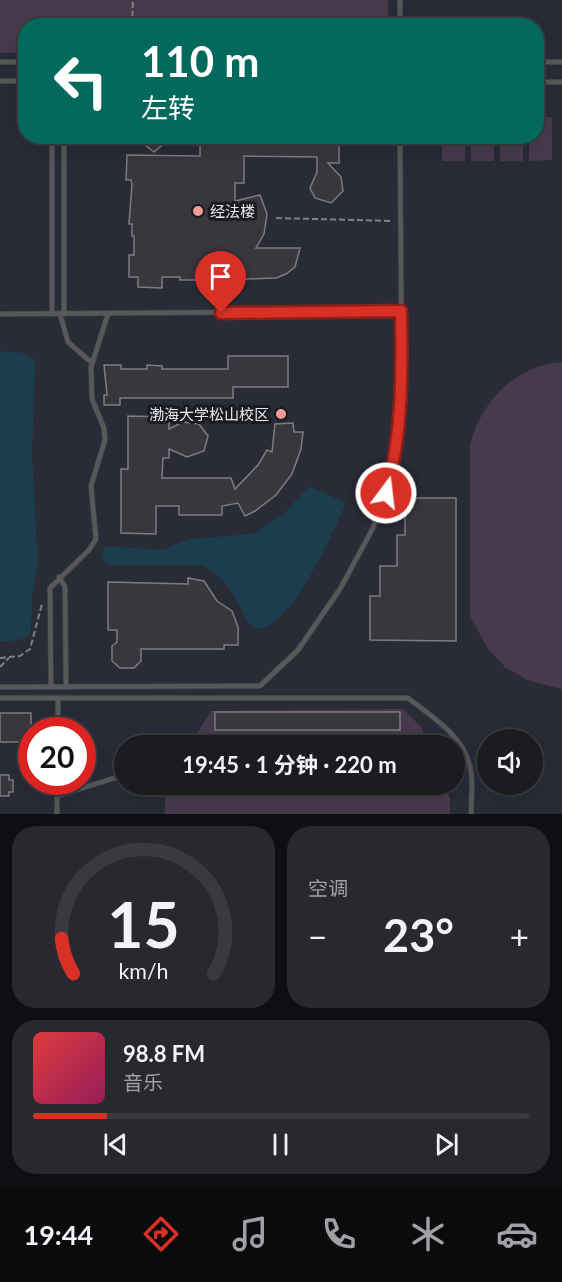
<!DOCTYPE html>
<html lang="zh">
<meta charset="utf-8">
<style>
body{margin:0;font-family:Lato,"Noto Sans SC",sans-serif;background:#27292d;color:#f1f3f6;height:100vh;display:flex;flex-direction:column;font-size:22px;white-space:nowrap}
*{box-sizing:border-box;margin:0}
p{font-size:20px;color:#9fa1a5}
.icon{flex:none;width:33px;height:33px;fill:none;stroke:currentColor;stroke-width:2;stroke-linecap:round;stroke-linejoin:round}
.map{position:relative;height:814px;overflow:hidden}
.panel{display:flex;flex-direction:column;gap:12px;padding:12px;background:#0e0f12;flex:1}
.panel>*{flex:none}
.guide{position:absolute;left:18px;top:18px;width:526px;height:126px;border-radius:24px;box-shadow:0 6px 24px #0002,0 0 0 2px #383a3e;background:#00695c;color:#fff;overflow:hidden}
.fabs{position:absolute;left:477px;top:729px;display:grid;gap:12px}
.fabs a{display:grid;place-items:center;width:66px;height:66px;border-radius:50%;background:#1a1c20;box-shadow:0 6px 24px #0002,0 0 0 2px #383a3e;font-size:30px}
.speed{position:absolute;left:18px;top:717px;display:flex;gap:12px;font-size:30px;font-weight:700;text-align:center}
.speed>*{display:grid;place-content:center;width:78px;height:78px;border-radius:50%;background:#1a1c20;box-shadow:0 6px 24px #0002,0 0 0 2px #383a3e;line-height:1}
.speed .limit{border:9px solid #d22;background:#fff;color:#111}
.pin{position:absolute;display:grid;place-items:center;width:51px;height:51px;color:#fff;margin:-62px -26px;border-radius:50% 50% 50% 0;rotate:-45deg;box-shadow:0 0 6px #0007}
.pin .icon{rotate:45deg}
.me{position:absolute;width:66px;margin:-33px;rotate:15deg;stroke-linejoin:round;filter:drop-shadow(0 0 4px #0008)}
.turn{display:flex;align-items:center;gap:21px;height:126px;padding:0 24px;font-size:27px}
.turn .icon{width:78px;height:78px;stroke-width:2.5}
.turn b{display:block;font-size:42px;line-height:51px}
.big{font-size:45px;font-weight:700;line-height:1.1}
.panel .tile{flex:1;display:flex;flex-direction:column;justify-content:center;gap:9px;min-width:0;padding:0 21px;border-radius:24px;background:#27292d}
.panel .dial{align-items:center;gap:0}
.dial svg{height:156px;overflow:visible;fill:none;stroke:#383a3e;stroke-width:7;stroke-linecap:round;text-anchor:middle}
.dial text{fill:#f1f3f6;stroke:none}
.song{display:flex;align-items:center;gap:18px}
.cover{width:72px;height:72px;border-radius:9px;background:linear-gradient(135deg,hsl(0 70% 55%),hsl(330 70% 35%))}
.played{height:6px;border-radius:3px;background:linear-gradient(90deg,#d93025 15%,#383a3e 15%)}
.keys{display:flex;justify-content:space-around;direction:ltr}
.heat{display:flex;justify-content:space-between;align-items:center;font-size:33px;direction:ltr}
.panel .tiles{flex:1;display:grid;gap:12px;grid-template-columns:1fr 1fr}
.tile:last-child{grid-column:span 2}
.trip{position:absolute;left:114px;top:735px;width:351px;height:60px;border-radius:30px;background:#1a1c20;box-shadow:0 6px 24px #0002,0 0 0 2px #383a3e;font-weight:700;line-height:60px;text-align:center}
.tabs{display:flex;height:96px;justify-content:space-around;align-items:center;background:#0a0b0d;color:#9fa1a5}
.tabs .icon{width:42px;height:42px}
.tabs .active{color:#d93025}
.tabs b{font-size:27px;color:#f1f3f6}
.map>svg:first-child{display:block}
</style>
<div class="map">
<svg width="562" height="814" viewBox="0 0 562 814">
<rect width="100%" height="100%" fill="#23252a"/>
<path fill="#292b37" fill-rule="evenodd" d="M0 0H562V814H0ZM26 26H537V136H26ZM32 730H82V782H32ZM488 740H532V784H488ZM124 746H454V784H124Z"/>
<g fill="#483a4d">
<path d="M0 0H388V25L26 26 25 53H0Z"/>
<path d="M537 117H552V160L529 161V137L537 136Z"/>
<rect x="442" y="137" width="23" height="24"/>
<rect x="471" y="137" width="23" height="24"/>
<rect x="500" y="137" width="23" height="24"/>
<path d="M562 362V689L527 680 505 667 488 649 470 616V444C482 400 515 366 562 362Z"/>
<path d="M403 709 421 727 428 745 189 746 211 711Z"/>
<path d="M444 784 450 799V814H165V785Z"/>
</g>
<g fill="#1c3d4d">
<path d="M0 351 25 353 35 360 32 456 38 565 32 597 31 631C26 642 11 641 0 641Z"/>
<path d="M309 486 346 503C337 524 282 650 251 625 244 619 242 609 237 601 230 587 216 572 202 565H109L102 560 103 549 108 546 162 550 189 539 252 534 283 515Z"/>
</g>
<g fill="#39373e" stroke="#7e7c83" stroke-width="1.5">
<path d="M133 136H173L154 152Z"/>
<path d="M200 136H339V163H328L341 177 343 191 331 203 315 198 310 188 317 172V157L244 156V183H235V201L260 195 267 214 264 234 256 248H300L295 267 286 274 276 278 218 280V277H197V280H180V277H162V288L138 287V277H129V255H134V236H132V224H129L132 184 131 180H126L127 155 200 156Z"/>
<path d="M228 356H288V387H233V398H120V405H104V395H107L104 365H121V369H147V365L162 366V369H228Z"/>
<path d="M128 416 169 417V429L183 422 199 424 208 436 204 451 187 457 169 449V458H163L162 478H231L235 489 258 465 267 450 272 452 275 424 293 423 294 432H303L301 449 292 474 276 495 255 511 245 516 238 503 222 506V515H179V506H156V534L121 533V469H128Z"/>
<path d="M405 498H456V641L370 640V596H380V566H397V535H405Z"/>
<path d="M188 578 204 581 217 601 232 611 238 627V645H224V649H141V661L134 668H120L112 661V646L117 642V630H108V582L188 584Z"/>
<rect x="215" y="712" width="185" height="18"/>
<rect x="0" y="713" width="31" height="29"/>
<path d="M0 775H9V780H13V792H9V796H0Z"/>
</g>
<g fill="none" stroke-linecap="round" stroke-linejoin="round">
<g stroke="#3f4146" stroke-width="6">
<g id="lane">
<path d="M400 0V26"/>
<path d="M0 62H26"/>
<path d="M537 62H562"/>
<path d="M0 81H26"/>
<path d="M537 82H562"/>
<path d="M52 136V314"/>
<path d="M64 136V314"/>
<path d="M0 314 401 311"/>
<path d="M60 314 68 342 92 363"/>
<path d="M59 577 65 587 66 687"/>
<path d="M0 687 260 686 298 650 340 589 373 528 391 476 398 438 402 399 400 136"/>
<path d="M51 687 50 588 89 550 96 539 91 486 105 440 104 428 92 399 91 367 108 314"/>
<path d="M0 698H408C432 717 463 735 470 767 474 781 471 799 471 814"/>
<path d="M58 730V698"/>
<path d="M57 796 124 775"/>
<path d="M57 814V782"/>
</g>
</g>
<g stroke="#808186" stroke-width="2" stroke-dasharray="6 3" stroke-linecap="butt">
<path d="M132 26 133 0"/>
<path d="M276 218 393 221"/>
<path d="M0 658 20 656 30 649 42 604"/>
<path d="M0 667 9 658"/>
</g>
<use href="#lane" stroke="#56585a" stroke-width="4.5"/>
</g>
<g fill="none" stroke-linecap="round" stroke-linejoin="round">
<g stroke="#8d1f18" stroke-width="15">
<path id="route" d="M221 313 401 311C402 373 403 433 386 493"/>
</g>
<use href="#route" stroke="#d93025" stroke-width="10"/>
</g>
<g fill="#f59b98" stroke="#1a1b21" stroke-width="2">
<circle cx="198" cy="211" r="6"/>
<circle cx="281" cy="414" r="6"/>
</g>
<g text-anchor="middle" dominant-baseline="central" stroke-width="6" stroke-linejoin="round" paint-order="stroke">
<g font-size="15" fill="#eaebef" stroke="#1a1b21" text-anchor="start">
<text x="210" y="211">经法楼</text>
<text x="269" y="414" text-anchor="end">渤海大学松山校区</text>
</g>
</g>
</svg>
<div class="fabs">
<a><svg class="icon" aria-label="sound" viewBox="0 0 24 24"><path d="M4 9h4l5-4v14l-5-4H4zM17 9q2 3 0 6"/></svg></a>
</div>
<div class="speed"><div class="limit">20</div></div>
<div class="pin" style="left:221px;top:313px;background:#d93025"><svg class="icon" aria-label="arrive" viewBox="0 0 24 24"><path d="M6 21V4h12l-3 4 3 4H6"/></svg></div>
<svg class="me" style="left:386px;top:493px" viewBox="-20 -20 40 40"><circle r="17" fill="#d93025" stroke="#fff" stroke-width="3"/><path d="M0-11L8 9 0 5-8 9z" fill="#fff"/></svg>
<div class="trip">19:45 · 1 分钟 · 220 m</div>
<div class="guide">
<div class="turn"><svg class="icon" aria-label="left" viewBox="0 0 24 24"><path d="M17 20v-9H6M10 6l-5 5 5 5"/></svg><div><b>110 m</b>左转</div></div>
</div>
</div>
<section class="panel">
<div class="tiles">
<div class="tile dial"><svg viewBox="0 0 100 80">
<path d="M14 69A42 42 0 1 1 86 69"/>
<path d="M14 69A42 42 0 0 1 8 51" stroke="#d93025"/>
<text x="50" y="56" font-size="32" font-weight="700">15</text>
<text x="50" y="72" font-size="11">km/h</text>
</svg></div>
<div class="tile"><p>空调</p>
<div class="heat"><a>−</a><b class="big">23°</b><a>+</a></div>
</div>
<div class="tile">
<div class="song"><i class="cover"></i><div><b>98.8 FM</b><p>音乐</p></div></div>
<div class="played"></div>
<div class="keys"><svg class="icon" aria-label="previous" viewBox="0 0 24 24"><path d="M18 5L8 12l10 7zM5 5v14"/></svg><svg class="icon" aria-label="pause" viewBox="0 0 24 24"><path d="M8 5v14M16 5v14"/></svg><svg class="icon" aria-label="next" viewBox="0 0 24 24"><path d="M6 5l10 7-10 7zM19 5v14"/></svg></div>
</div>
</div>
</section>
<nav class="tabs">
<b>19:44</b>
<svg class="icon active" aria-label="directions" viewBox="0 0 24 24"><path d="M12 3l9 9-9 9-9-9zM9 14v-3h6M13 9l2 2-2 2"/></svg>
<svg class="icon" aria-label="music" viewBox="0 0 24 24"><path d="M9 18V5l10-2v13"/><circle cx="6" cy="18" r="3"/><circle cx="16" cy="16" r="3"/></svg>
<svg class="icon" aria-label="phone" viewBox="0 0 24 24"><path d="M5 4h4l2 5-3 2q2 4 5 5l2-3 5 2v4C11 20 4 13 5 4z"/></svg>
<svg class="icon" aria-label="climate" viewBox="0 0 24 24"><path d="M12 3v18M4 7l16 10M4 17L20 7"/></svg>
<svg class="icon" aria-label="car" viewBox="0 0 24 24"><path d="M5 17H2v-5l4-1 3-4h7l3 4 3 1v5h-3M9 17h6M6 11h13"/><circle cx="7" cy="17" r="2"/><circle cx="17" cy="17" r="2"/></svg>
</nav>
